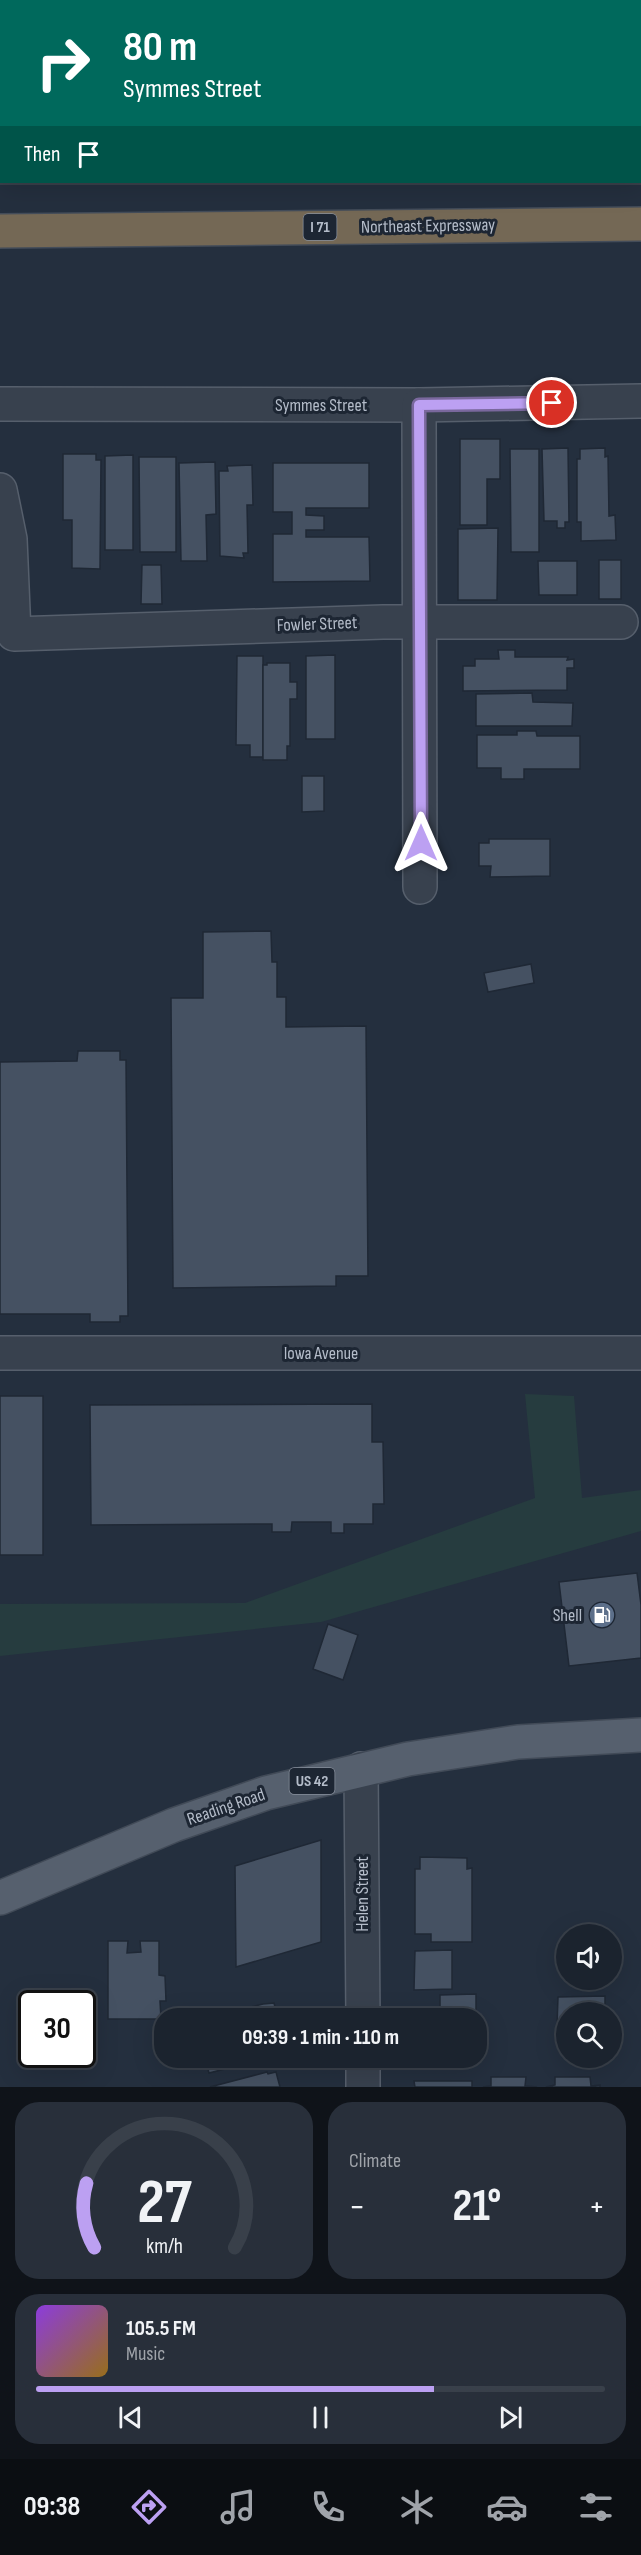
<!DOCTYPE html>
<meta charset="utf-8">
<style>
body{margin:0;font-family:"Sofia Sans Condensed",sans-serif;background:#282f3a;color:#f1f3f6;height:100vh;display:flex;flex-direction:column;font-size:22px;white-space:nowrap}
*{box-sizing:border-box;margin:0}
p{font-size:20px;color:#a0a4aa}
.icon{flex:none;width:33px;height:33px;fill:none;stroke:currentColor;stroke-width:2;stroke-linecap:round;stroke-linejoin:round}
.map{position:relative;height:2087px;overflow:hidden}
.details{display:flex;flex-direction:column;gap:15px;padding:15px;background:#0f1319;flex:1}
.details>*{flex:none}
.banner{position:absolute;left:0px;top:0px;width:642px;height:183px;box-shadow:0 6px 24px #0002,0 0 0 2px #39404a;background:#00695c;color:#fff;overflow:hidden}
.buttons{position:absolute;left:556px;top:1924px;display:grid;gap:12px}
.buttons a{display:grid;place-items:center;width:66px;height:66px;border-radius:50%;background:#1b232e;box-shadow:0 6px 24px #0002,0 0 0 2px #39404a;font-size:30px}
.speed{position:absolute;left:18px;top:1990px;display:flex;gap:12px;font-size:30px;font-weight:700;text-align:center}
.speed>*{display:grid;place-content:center;width:78px;height:78px;border-radius:50%;background:#1b232e;box-shadow:0 6px 24px #0002,0 0 0 2px #39404a;line-height:1}
.speed .limit{border:3px solid #111;border-radius:9px;background:#fff;color:#111}
.pin{position:absolute;display:grid;place-items:center;width:51px;height:51px;color:#fff;margin:-26px;border:3px solid #fff;border-radius:50%;box-shadow:0 2px 6px #0007}
.me{position:absolute;width:66px;margin:-33px;rotate:0deg;stroke-linejoin:round;filter:drop-shadow(0 0 4px #0008)}
.turn{display:flex;align-items:center;gap:21px;height:126px;padding:0 24px;font-size:27px}
.turn .icon{width:78px;height:78px;stroke-width:2.5}
.turn b{display:block;font-size:42px;line-height:51px}
.then{display:flex;align-items:center;height:57px;padding:0 24px;background:#0003;gap:12px;font-size:22px}
.big{font-size:45px;font-weight:700;line-height:1.1}
.details .widget{flex:1;display:flex;flex-direction:column;justify-content:center;gap:9px;min-width:0;padding:0 21px;border-radius:24px;background:#282f3a}
.details .dial{align-items:center;gap:0}
.dial svg{height:156px;overflow:visible;fill:none;stroke:#39404a;stroke-width:7;stroke-linecap:round;text-anchor:middle}
.dial text{fill:#f1f3f6;stroke:none}
.song{display:flex;align-items:center;gap:18px}
.cover{width:72px;height:72px;border-radius:9px;background:linear-gradient(135deg,hsl(270 70% 55%),hsl(40 70% 35%))}
.played{height:6px;border-radius:3px;background:linear-gradient(90deg,#bca0f2 70%,#39404a 70%)}
.keys{display:flex;justify-content:space-around;direction:ltr}
.heat{display:flex;justify-content:space-between;align-items:center;font-size:33px;direction:ltr}
.details .tiles{flex:1;display:grid;gap:15px;grid-template-columns:1fr 1fr}
.widget:last-child{grid-column:span 2}
.trip{position:absolute;left:154px;top:2008px;width:333px;height:60px;border-radius:24px;background:#1b232e;box-shadow:0 6px 24px #0002,0 0 0 2px #39404a;font-weight:700;line-height:60px;text-align:center}
.tab-bar{display:flex;height:96px;justify-content:space-around;align-items:center;background:#0b0e12;color:#a0a4aa}
.tab-bar .icon{width:42px;height:42px}
.tab-bar .active{color:#bca0f2}
.tab-bar b{font-size:27px;color:#f1f3f6}
.map>svg:first-child{display:block}
</style>
<div class="map">
<svg width="641" height="2087" viewBox="0 0 641 2087">
<rect width="100%" height="100%" fill="#242f3e"/>
<path fill="#263c3f" d="M525 1394 574 1396 582 1498 641 1490V1531L321 1622 0 1656V1604L245 1603 535 1498Z"/>
<g fill="#455162" stroke="#1f2835" stroke-width="1.5">
<path d="M460 439H500V479H487V525H460Z"/>
<path d="M568 448 569 522H565V528H557V521H544L542 449Z"/>
<path d="M605 448V457L608 456 609 516 615 515 616 540 581 541V522H577V459H580V449Z"/>
<path d="M510 449H539V552H511Z"/>
<path d="M63 454H96V460H101L100 569 72 568V520H63Z"/>
<path d="M133 455V550H105V456Z"/>
<path d="M139 457H176V552H140Z"/>
<path d="M215 462 216 514 206 515 207 561H181L179 463Z"/>
<path d="M273 463H369V508H306V515L324 516V530H306V537H369L370 581 273 582V534H292V512H273Z"/>
<path d="M252 465 253 505H247L248 553H243L244 558 220 556 219 471H228L227 466Z"/>
<path d="M498 528 497 600H458V529Z"/>
<rect x="599" y="560" width="22" height="39"/>
<path d="M538 561H577V595H539Z"/>
<path d="M142 565H161L162 604H141Z"/>
<path d="M498 650H515V657H568L567 660 574 659V668H567V690L463 691V666H475V659H499Z"/>
<path d="M335 655V739H306V656Z"/>
<path d="M237 656H263V757H250V745H236Z"/>
<path d="M267 663H290V682H297V699H290V746H287V760H263V665H267Z"/>
<path d="M532 693 533 702 573 703 572 726H476V694Z"/>
<path d="M517 731H536L537 736H580V769H524V779H501V768H477V735H517Z"/>
<path d="M302 776H324V811L302 812Z"/>
<path d="M489 839H550V876L490 877 491 866H479V843H489Z"/>
<path d="M271 931 272 962H277V997H286V1027L366 1026 368 1276H336V1286L173 1288 171 998H203V932Z"/>
<path d="M531 964 534 983 488 992 484 973Z"/>
<path d="M78 1051H120V1060H126L128 1316H120V1322H90V1314H0V1062L77 1061Z"/>
<rect x="0" y="1396" width="43" height="159"/>
<path d="M372 1404V1442H383L384 1504H373V1524H344V1533H331V1522H292L291 1532H272V1524L91 1525 90 1405Z"/>
<path d="M637 1573 641 1605V1658L569 1666 559 1582Z"/>
<path d="M328 1624 358 1635 343 1680 313 1669Z"/>
<path d="M321 1840V1942L236 1967 235 1866Z"/>
<path d="M420 1857 467 1858V1869L472 1868V1942H431V1934H415V1869H420Z"/>
<path d="M108 1941H128L127 1953 141 1952 140 1941H159V1975L165 1976 166 2001H160L161 2019H108Z"/>
<path d="M452 1950V1989L414 1990 415 1951Z"/>
<path d="M476 1994V2019H440V1995Z"/>
<path d="M605 1996V2013H567V2026H557L558 1997Z"/>
<path d="M274 2003 278 2019H205L263 2004Z"/>
<path d="M205 2058H268L209 2073Z"/>
<path d="M267 2072 268 2074 276 2072 280 2087H210Z"/>
<path d="M491 2077H526L525 2086 537 2087H483L491 2086Z"/>
<path d="M555 2077H590L591 2086 600 2085V2087H546L555 2085Z"/>
<path d="M414 2081H472V2087H415Z"/>
</g>
<g fill="none" stroke-linecap="round" stroke-linejoin="round">
<g stroke="#565f6c" stroke-width="36">
<g id="street">
<path d="M0 404 419 405 641 401"/>
<path d="M419 405 420 887"/>
<path d="M0 490 10 539 14 634 383 622H621"/>
<path d="M0 1353H641"/>
<path d="M361 1769 363 2019"/>
<path d="M363 2058V2087"/>
</g>
</g>
<g stroke="#414a57" stroke-width="36">
<path id="primary" d="M0 1898 174 1825 266 1793 408 1759 518 1742 641 1735"/>
</g>
<g stroke="#434c59" stroke-width="36">
<g id="highway">
<path d="M640 100H641"/>
<path d="M0 109H2"/>
<path d="M0 231 641 224"/>
</g>
</g>
<use href="#street" stroke="#38414e" stroke-width="33"/>
<use href="#primary" stroke="#56606e" stroke-width="33"/>
<use href="#highway" stroke="#746855" stroke-width="33"/>
</g>
<g fill="none" stroke-linecap="round" stroke-linejoin="round">
<g stroke="#7a689d" stroke-width="15">
<path id="route" d="M421 843 419 405 552 403"/>
</g>
<use href="#route" stroke="#bca0f2" stroke-width="10"/>
</g>
<defs>
<g id="fuel-disc" transform="scale(1.35)"><circle r="9.5" fill="#5c6f8a" stroke="#1d2633"/><path d="M-5.5-6h7V0h2V4h1.3V-2.5L3-4.5l.8-.8L6-3V5H2.5V1h-1V6h-7ZM-4.2-4.7v3.2H.2V-4.7Z" fill="#fff"/></g>
</defs>
<g fill-rule="evenodd">
<use href="#fuel-disc" x="602" y="1615"/>
</g>
<g text-anchor="middle" dominant-baseline="central" stroke-width="6" stroke-linejoin="round" paint-order="stroke">
<g fill="#1d2633" stroke="#878f9c" stroke-width="1.5">
<rect x="303.5" y="214" width="33" height="26" rx="4.5"/>
<rect x="289.5" y="1768" width="45" height="26" rx="4.5"/>
</g>
<g font-size="16" font-weight="bold" fill="#b4bcc9">
<text x="320" y="227">I 71</text>
<text x="312" y="1781">US 42</text>
</g>
<g font-size="18" fill="#b4bcc9" stroke="#1d2633">
<text transform="translate(428 226) rotate(-1)">Northeast Expressway</text>
<text x="321" y="405">Symmes Street</text>
<text transform="translate(317 624) rotate(-2)">Fowler Street</text>
<text x="321" y="1353">Iowa Avenue</text>
<text transform="translate(226 1807) rotate(-19)">Reading Road</text>
<text transform="translate(362 1894) rotate(-90)">Helen Street</text>
</g>
<g font-size="18" fill="#b4bcc9" stroke="#1d2633" text-anchor="end">
<text x="582" y="1615">Shell</text>
</g>
</g>
</svg>
<div class="buttons">
<a><svg class="icon" aria-label="sound" viewBox="0 0 24 24"><path d="M4 9h4l5-4v14l-5-4H4zM17 9q2 3 0 6"/></svg></a>
<a><svg class="icon" aria-label="search" viewBox="0 0 24 24"><circle cx="10" cy="10" r="6"/><path d="M15 15l6 6"/></svg></a>
</div>
<div class="speed"><div class="limit">30</div></div>
<div class="pin" style="left:552px;top:403px;background:#d93025"><svg class="icon" aria-label="arrive" viewBox="0 0 24 24"><path d="M6 21V4h12l-3 4 3 4H6"/></svg></div>
<svg class="me" style="left:421px;top:843px" viewBox="-20 -20 40 40"><path d="M0-17L14 15 0 8-14 15z" fill="#bca0f2" stroke="#fff" stroke-width="4"/></svg>
<div class="trip">09:39 · 1 min · 110 m</div>
<div class="banner">
<div class="turn"><svg class="icon" aria-label="right" viewBox="0 0 24 24"><path d="M7 20v-9h11M14 6l5 5-5 5"/></svg><div><b>80 m</b>Symmes Street</div></div>
<div class="then">Then<svg class="icon" aria-label="arrive" viewBox="0 0 24 24"><path d="M6 21V4h12l-3 4 3 4H6"/></svg></div>
</div>
</div>
<section class="details">
<div class="tiles">
<div class="widget dial"><svg viewBox="0 0 100 80">
<path d="M14 69A42 42 0 1 1 86 69"/>
<path d="M14 69A42 42 0 0 1 10 36" stroke="#bca0f2"/>
<text x="50" y="56" font-size="32" font-weight="700">27</text>
<text x="50" y="72" font-size="11">km/h</text>
</svg></div>
<div class="widget"><p>Climate</p>
<div class="heat"><a>−</a><b class="big">21°</b><a>+</a></div>
</div>
<div class="widget">
<div class="song"><i class="cover"></i><div><b>105.5 FM</b><p>Music</p></div></div>
<div class="played"></div>
<div class="keys"><svg class="icon" aria-label="previous" viewBox="0 0 24 24"><path d="M18 5L8 12l10 7zM5 5v14"/></svg><svg class="icon" aria-label="pause" viewBox="0 0 24 24"><path d="M8 5v14M16 5v14"/></svg><svg class="icon" aria-label="next" viewBox="0 0 24 24"><path d="M6 5l10 7-10 7zM19 5v14"/></svg></div>
</div>
</div>
</section>
<nav class="tab-bar">
<b>09:38</b>
<svg class="icon active" aria-label="directions" viewBox="0 0 24 24"><path d="M12 3l9 9-9 9-9-9zM9 14v-3h6M13 9l2 2-2 2"/></svg>
<svg class="icon" aria-label="music" viewBox="0 0 24 24"><path d="M9 18V5l10-2v13"/><circle cx="6" cy="18" r="3"/><circle cx="16" cy="16" r="3"/></svg>
<svg class="icon" aria-label="phone" viewBox="0 0 24 24"><path d="M5 4h4l2 5-3 2q2 4 5 5l2-3 5 2v4C11 20 4 13 5 4z"/></svg>
<svg class="icon" aria-label="climate" viewBox="0 0 24 24"><path d="M12 3v18M4 7l16 10M4 17L20 7"/></svg>
<svg class="icon" aria-label="car" viewBox="0 0 24 24"><path d="M5 17H2v-5l4-1 3-4h7l3 4 3 1v5h-3M9 17h6M6 11h13"/><circle cx="7" cy="17" r="2"/><circle cx="17" cy="17" r="2"/></svg>
<svg class="icon" aria-label="filters" viewBox="0 0 24 24"><path d="M4 7h16M4 17h16"/><circle cx="9" cy="7" r="2"/><circle cx="15" cy="17" r="2"/></svg>
</nav>
